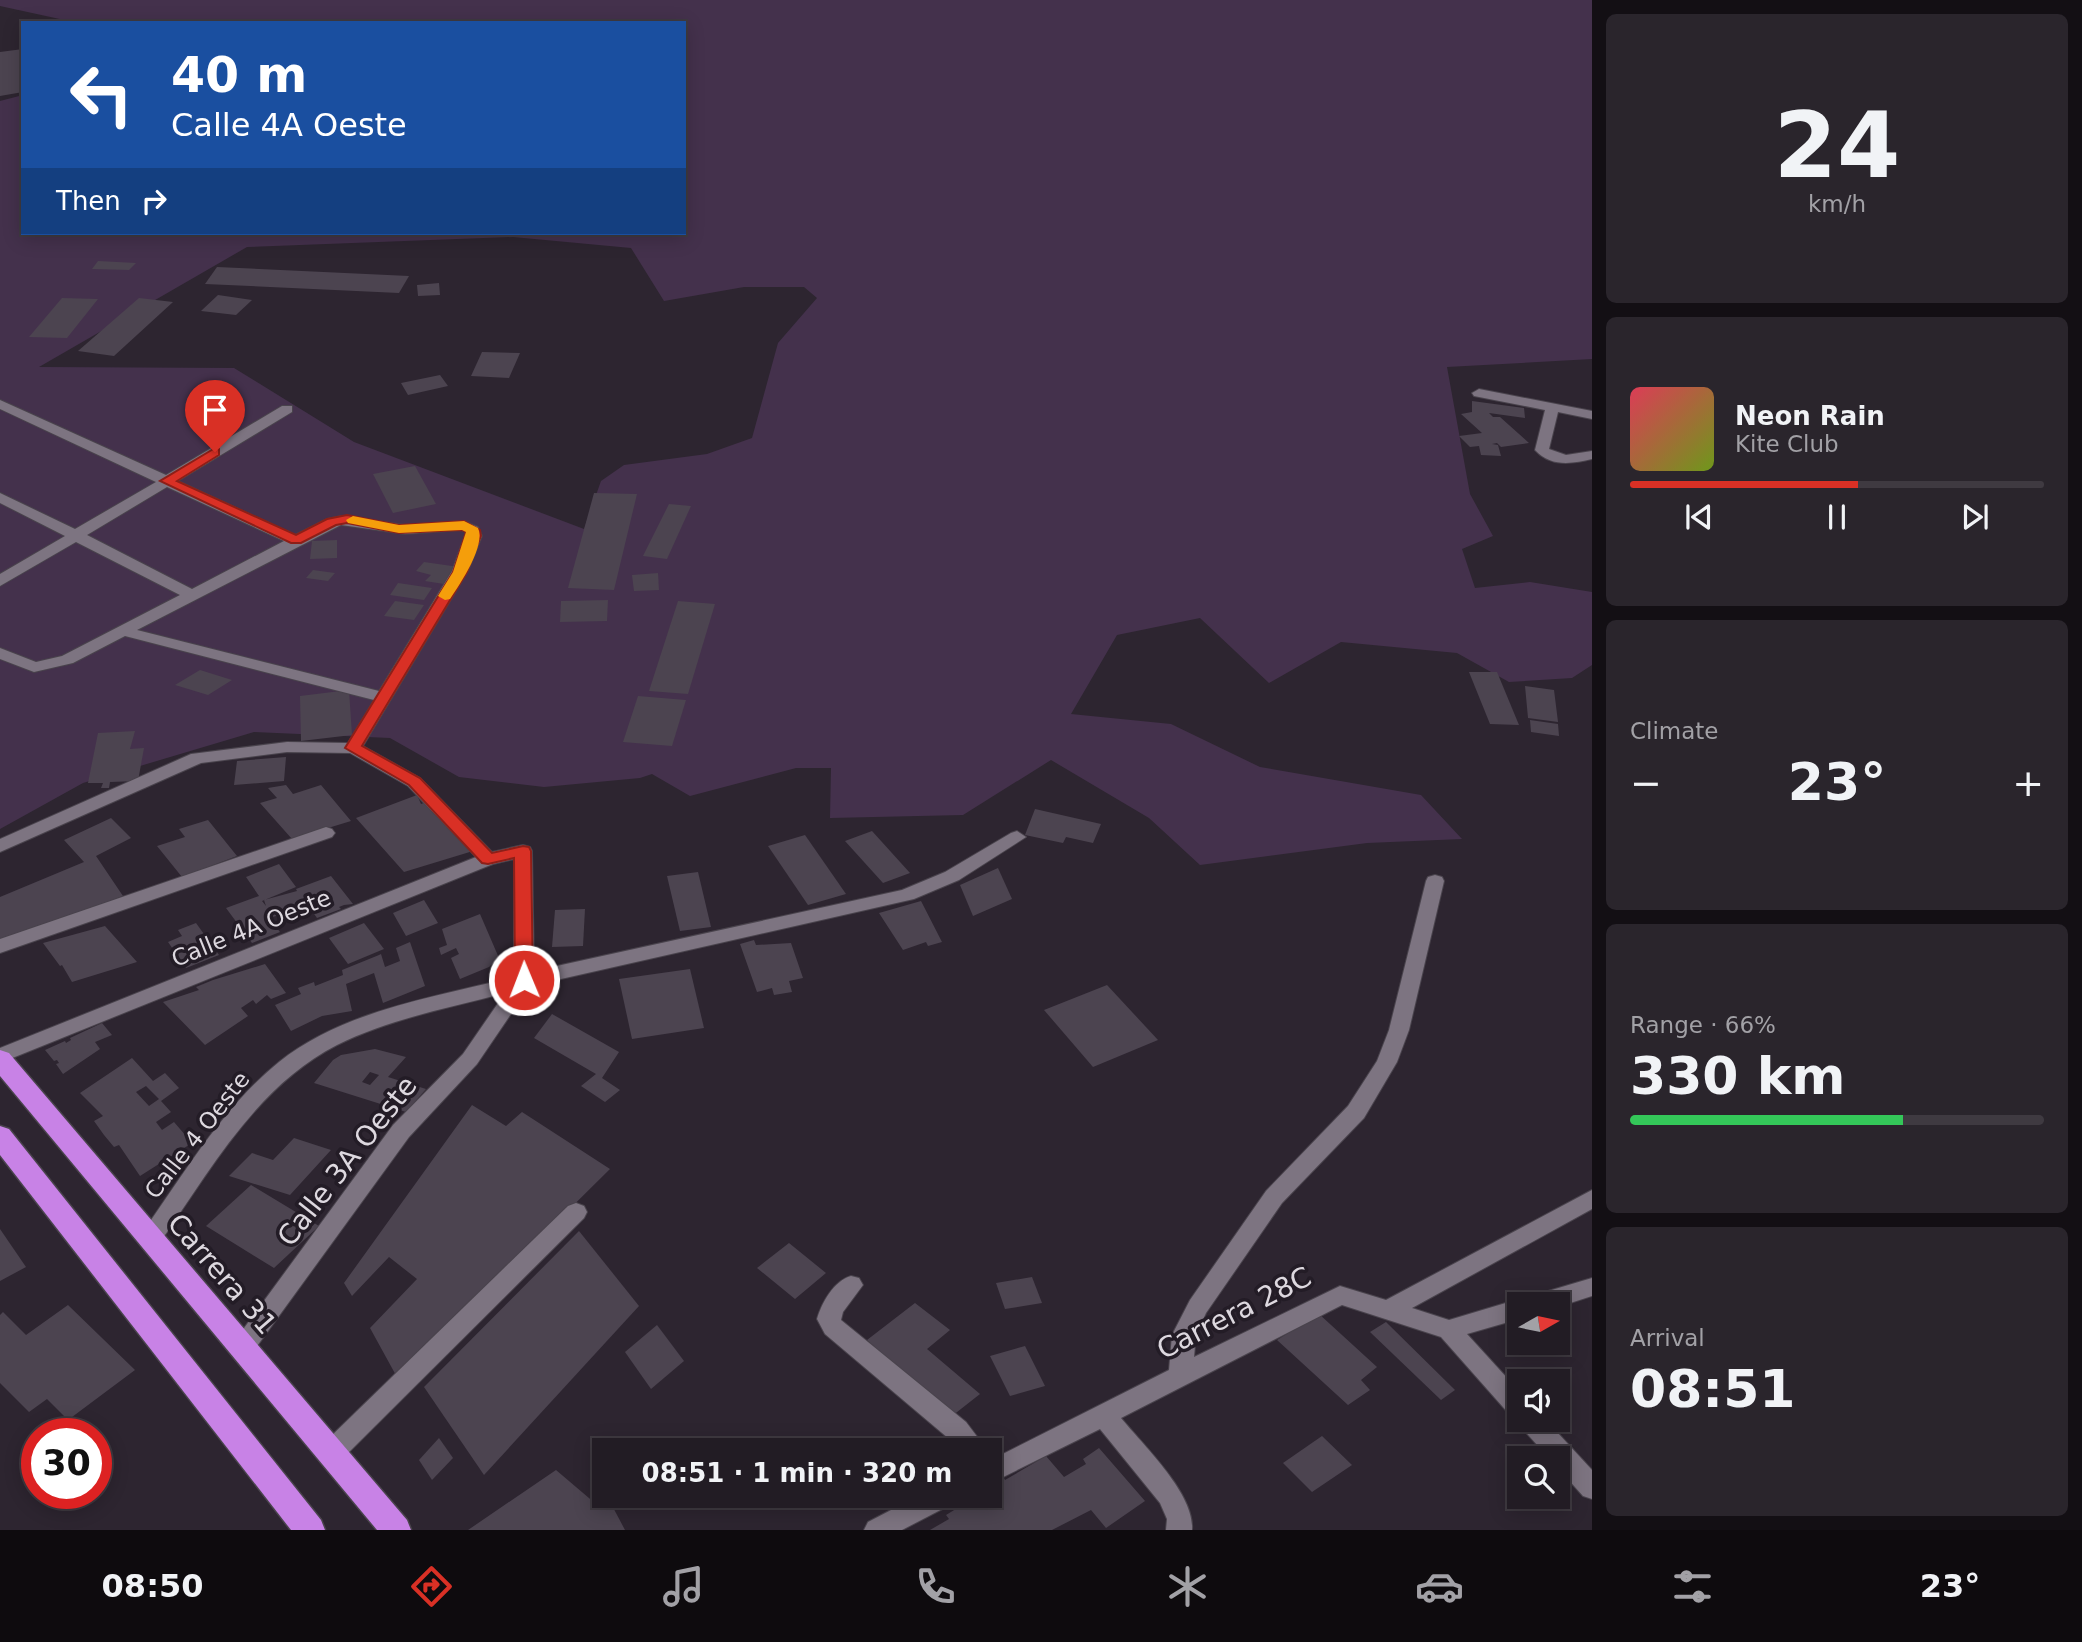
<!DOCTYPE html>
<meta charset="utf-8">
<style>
body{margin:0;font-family:"DejaVu Sans",sans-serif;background:#2a252c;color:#f1f3f6;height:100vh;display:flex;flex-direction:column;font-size:26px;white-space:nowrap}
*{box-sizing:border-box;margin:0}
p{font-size:23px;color:#a2a1a6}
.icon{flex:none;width:38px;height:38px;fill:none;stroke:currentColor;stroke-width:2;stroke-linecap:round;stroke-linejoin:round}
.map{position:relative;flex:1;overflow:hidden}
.details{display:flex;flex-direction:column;gap:14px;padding:14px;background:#130f14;width:490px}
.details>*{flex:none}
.banner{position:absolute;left:21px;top:21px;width:665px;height:214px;border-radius:0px;box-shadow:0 4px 18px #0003,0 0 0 2px #3f3a41;background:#1a4fa0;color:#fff;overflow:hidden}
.needle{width:46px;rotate:81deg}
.controls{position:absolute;left:1507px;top:1292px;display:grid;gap:14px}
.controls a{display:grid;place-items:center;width:63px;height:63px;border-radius:0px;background:#221c24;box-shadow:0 4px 18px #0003,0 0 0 2px #3f3a41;font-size:35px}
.speed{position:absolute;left:21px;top:1418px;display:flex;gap:14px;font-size:35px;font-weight:700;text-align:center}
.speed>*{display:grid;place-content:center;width:91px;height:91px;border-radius:50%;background:#221c24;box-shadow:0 4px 18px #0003,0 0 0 2px #3f3a41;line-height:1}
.speed .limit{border:10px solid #d22;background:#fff;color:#111}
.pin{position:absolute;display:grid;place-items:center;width:60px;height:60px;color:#fff;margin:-72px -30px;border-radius:50% 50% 50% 0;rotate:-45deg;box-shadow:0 0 7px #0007}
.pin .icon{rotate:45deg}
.me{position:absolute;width:77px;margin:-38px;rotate:359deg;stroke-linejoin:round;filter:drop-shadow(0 0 5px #0008)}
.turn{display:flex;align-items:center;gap:24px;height:147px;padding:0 35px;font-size:32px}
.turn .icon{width:91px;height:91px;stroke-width:2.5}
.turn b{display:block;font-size:49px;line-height:60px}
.then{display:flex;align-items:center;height:66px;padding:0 35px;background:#0003;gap:14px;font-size:26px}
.big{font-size:52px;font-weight:700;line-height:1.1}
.details .card{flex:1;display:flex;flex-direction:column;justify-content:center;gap:10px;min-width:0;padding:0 24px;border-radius:10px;background:#2a252c}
.details .dial{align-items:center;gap:0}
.dial b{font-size:91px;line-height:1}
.song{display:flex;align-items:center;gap:21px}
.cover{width:84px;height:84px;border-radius:10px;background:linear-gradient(135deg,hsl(350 70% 55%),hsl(80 70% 35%))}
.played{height:7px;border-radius:4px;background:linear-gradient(90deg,#d93025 55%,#3f3a41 55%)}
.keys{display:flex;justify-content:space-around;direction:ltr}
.heat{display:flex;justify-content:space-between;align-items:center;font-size:38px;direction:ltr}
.charge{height:10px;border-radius:5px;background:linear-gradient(90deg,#34c759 66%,#3f3a41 0)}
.trip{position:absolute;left:592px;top:1438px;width:410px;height:70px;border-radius:0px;background:#221c24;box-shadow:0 4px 18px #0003,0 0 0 2px #3f3a41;font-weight:700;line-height:70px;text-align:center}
.tab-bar{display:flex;height:112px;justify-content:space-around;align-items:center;background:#0e0b0e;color:#a2a1a6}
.tab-bar .icon{width:49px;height:49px}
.tab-bar .on{color:#d93025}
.tab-bar b{font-size:32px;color:#f1f3f6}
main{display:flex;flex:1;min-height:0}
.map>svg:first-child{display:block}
</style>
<main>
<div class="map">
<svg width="1592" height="1530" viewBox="0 0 1592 1530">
<rect width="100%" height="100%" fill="#2d2530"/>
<path fill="#44314c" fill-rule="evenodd" d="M0 0H1592V359L1447 367 1470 494 1493 536 1462 549 1475 588 1530 582 1592 592V665L1572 678 1509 682 1457 653 1341 642 1269 683 1200 618 1117 635 1071 714 1171 724 1260 767 1421 795 1462 839 1367 843 1200 865 1149 818 1051 760 963 815 830 818 831 768H796L690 796 652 774 640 778 544 787 459 777 390 738 254 732 83 783 0 829V101L23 95V233H684V23H78L0 6ZM513 237 631 248 664 301 744 287H804L817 298 778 343 752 438 707 454 624 465 601 481 584 529 354 442 234 368 39 367 247 247Z"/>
<g fill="#4c4450" fill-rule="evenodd">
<path d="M23 49V92L0 96V52Z"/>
<path d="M98 261 136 263 129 270 92 269Z"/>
<path d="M217 267 409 276 399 293 205 284Z"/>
<path d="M439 283 440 295 418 296 417 285Z"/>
<path d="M218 295 252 300 236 315 201 311Z"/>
<path d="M62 298 98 299 67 338 29 337Z"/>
<path d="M139 298 173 302 114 356 78 351Z"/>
<path d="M482 352 520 353 509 378 471 376Z"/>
<path d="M440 375 448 386 408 395 401 383Z"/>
<path d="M1472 401 1524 408 1525 418 1489 413 1493 417H1500L1529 443 1501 447 1497 443 1492 444 1498 445 1501 456 1481 455 1479 446 1470 447 1459 436 1482 433 1461 414 1472 412Z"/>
<path d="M415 466 436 504 393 513 373 474Z"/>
<path d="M594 493 637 494 614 590 568 588Z"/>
<path d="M669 504 691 506 667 559 643 556Z"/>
<path d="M337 540V558L310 559 312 541Z"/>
<path d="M424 562 459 567 444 584 425 581 431 575 416 571Z"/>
<path d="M313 570 335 573 328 581 306 578Z"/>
<path d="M658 573 659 590 634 591 632 575Z"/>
<path d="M398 583 432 588 424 600 390 595Z"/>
<path d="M608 600 607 621 560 622 561 601Z"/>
<path d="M395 601 424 605 414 620 384 616Z"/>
<path d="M678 601 715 604 688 694 649 691Z"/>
<path d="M200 670 232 680 208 695 175 685Z"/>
<path d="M1469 672H1497L1519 725 1490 724Z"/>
<path d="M1525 686 1554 690 1558 722 1528 718Z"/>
<path d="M349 690 352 735 301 741 300 696Z"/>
<path d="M638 696 686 700 672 746 623 742Z"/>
<path d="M1530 720 1558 724 1559 736 1531 732Z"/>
<path d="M135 731 130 749 144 748 138 781 110 782 109 788H101L103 783H88L98 733Z"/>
<path d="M286 757 284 781 234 785 237 761Z"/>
<path d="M286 785 293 794 321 785 351 821 292 839 260 803 277 798 268 788Z"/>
<path d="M417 795 421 804 424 803 473 851 404 872 356 818Z"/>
<path d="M1035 809 1101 824 1093 843 1066 837 1063 843 1025 835Z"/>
<path d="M111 818 131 838 96 856 123 896 0 943V897L84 862 64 840Z"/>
<path d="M208 820 237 856 182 877 157 846 185 837 179 829Z"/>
<path d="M872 831 910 873 883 883 845 841Z"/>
<path d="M805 835 846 894 808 905 768 846Z"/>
<path d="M279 864 296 887 262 901 266 906 264 900 297 891 296 889 331 876 353 904 344 905 339 907 341 909 317 918 305 901 308 907 269 918 280 932 252 943 226 908 259 896 246 877Z"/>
<path d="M998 868 1012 899 973 916 960 885Z"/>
<path d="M698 872 711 927 680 931 667 876Z"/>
<path d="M424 900 438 923 406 936 393 913Z"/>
<path d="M921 901 942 942 928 946 926 942 903 950 879 913Z"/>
<path d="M585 909 583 946 552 947 555 910Z"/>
<path d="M480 914 499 958 489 967 460 979 451 958 459 954 456 948 441 955 439 948 447 945 442 929Z"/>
<path d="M196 923 219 955 186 968 168 942 182 936 178 930Z"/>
<path d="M364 923 384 949 348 964 329 938Z"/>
<path d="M105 926 137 962 72 982 62 965 60 966 43 943Z"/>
<path d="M754 940 756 945 791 943 803 978 789 981 792 992 774 995 772 988 757 992 740 944Z"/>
<path d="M410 942 425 986 383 1003 374 973 346 984 352 1011 322 1016 291 1031 275 1005 301 994 298 988 314 982 315 986 343 975 342 970 379 955 381 954 385 967 400 961 396 948Z"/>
<path d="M265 964 286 993 271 999 267 995 256 1004 253 1000 241 1008 248 1016 205 1045 163 1002 199 990 196 987 213 980Z"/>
<path d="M690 969 704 1028 632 1039 619 979Z"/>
<path d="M1107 985 1158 1040 1093 1067 1044 1010Z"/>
<path d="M552 1014 619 1052 602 1078 620 1090 605 1102 581 1086 596 1074 534 1038Z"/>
<path d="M102 1023 112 1035 95 1042 100 1049 63 1074 56 1064 59 1063 57 1060 54 1061 45 1050 65 1041 66 1043 71 1040 70 1038Z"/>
<path d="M375 1049 406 1057 388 1077 426 1089 406 1112 314 1083 333 1060 341 1055ZM370 1072 379 1075 370 1085 362 1082Z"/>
<path d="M132 1058 153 1081 165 1073 179 1088 161 1101 171 1112 156 1122 162 1130 174 1122 192 1143 140 1176 119 1145 114 1147 104 1135 94 1121 103 1116 80 1093ZM146 1086 159 1099 149 1106 136 1092Z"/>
<path d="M472 1105 506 1126 522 1112 610 1169 398 1379 370 1328 417 1279 389 1257 352 1296 344 1283Z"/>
<path d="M294 1138 331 1150 290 1195 229 1176 252 1153 273 1160Z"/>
<path d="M251 1185 319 1226 274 1268 206 1226Z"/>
<path d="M0 1229 26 1267 0 1281Z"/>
<path d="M579 1231 639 1306 484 1475 424 1387Z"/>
<path d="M789 1243 826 1273 795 1299 757 1268Z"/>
<path d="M1032 1277 1042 1303 1005 1309 996 1283Z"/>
<path d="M915 1303 950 1330 927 1349 980 1394 952 1416 867 1340Z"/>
<path d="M68 1305 135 1370 68 1420 47 1399 29 1412 0 1383V1315L3 1312 26 1335Z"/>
<path d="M1319 1314 1377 1367 1361 1380 1370 1390 1348 1405 1277 1340Z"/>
<path d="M1386 1322 1455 1390 1441 1400 1370 1332Z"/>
<path d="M657 1325 684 1361 651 1389 625 1352Z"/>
<path d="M1025 1346 1045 1386 1010 1396 990 1356Z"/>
<path d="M1322 1436 1352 1465 1312 1492 1283 1463Z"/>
<path d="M439 1438 453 1458 432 1480 419 1460Z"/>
<path d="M1099 1448 1145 1501 1106 1528 1091 1510 1052 1530H930L949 1519 946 1515 964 1504 962 1500 969 1496H989V1485L1003 1476 1005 1480 1046 1456 1064 1477 1086 1464 1083 1459Z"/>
<path d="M556 1470 596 1504 607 1496 625 1530H468Z"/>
</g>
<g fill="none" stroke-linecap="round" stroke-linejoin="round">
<g stroke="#49434c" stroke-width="2">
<g id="minor">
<path d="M1479 389 1592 411V419L1558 412 1549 449 1566 455 1592 451V459C1572 464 1550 467 1535 450L1545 410 1474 396 1472 393Z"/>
<path d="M0 400 166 475 282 406H292V412L178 481 295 535 327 519 341 516 405 525 464 521 478 527 482 536 468 571 363 746 420 778 492 852 523 845 530 847 532 851 534 971 902 890 945 872 1011 833 1017 831 1026 837 959 880 914 899 530 986 477 1064 409 1137 252 1353 244 1356 236 1353 232 1346 236 1339 393 1125 463 1054 505 993C449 1008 389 1019 337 1045 255 1087 209 1173 158 1245L150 1248 142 1245 139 1239 142 1233C184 1174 222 1108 279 1062 344 1010 436 997 514 977V859L493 864 0 1063V1048L476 857 408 786 350 753 287 752 201 763 0 852V839L191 754 287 742 348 743 374 700 125 636 73 663 34 672 0 659V648L36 662 62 656 180 595 76 542 0 586V574L65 536 0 503V493L75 529 156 482 0 409ZM167 487 284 541 192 589 87 535ZM341 525 405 534 462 530 466 532 452 571 379 691 137 630Z"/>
<path d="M326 827 332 829 335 833 332 837 0 953V939Z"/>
<path d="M1435 875 1442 877 1444 881 1409 1030 1397 1062 1364 1118 1282 1203 1206 1313 1196 1335 1194 1357 1340 1286 1386 1300 1592 1190V1209L1412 1308 1449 1320 1519 1299 1526 1302 1528 1297 1592 1278V1296L1558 1307V1304H1519V1319L1467 1334 1519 1391V1419H1545L1592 1470V1499L1583 1496 1558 1468V1458H1549L1520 1426 1517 1418 1510 1415 1441 1337 1342 1305 1121 1418C1143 1445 1195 1494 1192 1530H1166L1167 1519 1160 1503 1100 1429 989 1484V1461L1169 1370 1172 1335 1190 1300 1266 1191 1348 1106 1377 1061 1389 1030 1426 881 1428 877Z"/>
<path d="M576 1203 584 1206 587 1212 584 1218 341 1460 332 1463 323 1460 320 1452 323 1444 568 1206Z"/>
<path d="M851 1276 859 1278 863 1285 843 1312 841 1320 966 1422 988 1451H960L948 1438 825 1334 817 1319C822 1302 834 1281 851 1276Z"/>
<path d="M918 1496H956L952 1504 902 1530H864L868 1522Z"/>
</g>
</g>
<g stroke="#49434c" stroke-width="3">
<g id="highway">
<path d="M0 1050 9 1053 407 1520 411 1530H377L0 1076Z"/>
<path d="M0 1126 9 1129 321 1520 325 1530H291L0 1155Z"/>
</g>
</g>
<use href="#minor" fill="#7d7481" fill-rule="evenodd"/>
<use href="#highway" fill="#c882e6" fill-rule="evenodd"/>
</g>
<path fill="#d93025" stroke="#8d1f18" stroke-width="2" d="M215 448 219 449V455L177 481 296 535 327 519 347 515 399 525 464 521 480 530 481 536 467 572 362 746 420 778 492 853 523 846 529 847 531 851 533 980 531 985H518L515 980 514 858 488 864 482 863 409 785 345 748 453 572 466 532 462 530 399 533 347 523 336 525 301 543H291L160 481Z"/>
<path fill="#f59e0b" d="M353 516 399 525 464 521 478 528C486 545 461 583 450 599L445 600 438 596 453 572 466 532 462 530 399 533 348 523 346 520Z"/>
<g text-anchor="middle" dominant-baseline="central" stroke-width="7" stroke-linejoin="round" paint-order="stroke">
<g font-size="23" fill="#ddd8df" stroke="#231c26">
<text transform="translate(251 928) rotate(-22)">Calle 4A Oeste</text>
<text transform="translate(197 1135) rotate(-52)">Calle 4 Oeste</text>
</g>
<g font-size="28" fill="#ddd8df" stroke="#231c26">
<text transform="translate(347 1161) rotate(-52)">Calle 3A Oeste</text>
<text transform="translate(222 1274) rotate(49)">Carrera 31</text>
<text transform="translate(1234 1313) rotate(-27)">Carrera 28C</text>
</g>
</g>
</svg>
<div class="controls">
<a><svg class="needle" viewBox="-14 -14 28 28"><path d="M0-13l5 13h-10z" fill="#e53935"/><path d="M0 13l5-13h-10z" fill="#a2a1a6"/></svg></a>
<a><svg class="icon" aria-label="sound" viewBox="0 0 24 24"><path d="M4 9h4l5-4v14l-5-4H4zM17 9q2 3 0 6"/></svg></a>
<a><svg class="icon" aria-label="search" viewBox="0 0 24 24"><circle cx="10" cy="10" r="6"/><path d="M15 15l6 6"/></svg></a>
</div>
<div class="speed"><div class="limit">30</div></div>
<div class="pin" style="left:215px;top:452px;background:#d93025"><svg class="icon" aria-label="arrive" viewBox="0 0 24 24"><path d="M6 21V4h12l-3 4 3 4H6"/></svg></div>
<svg class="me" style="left:524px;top:980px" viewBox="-20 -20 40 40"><circle r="17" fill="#d93025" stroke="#fff" stroke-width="3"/><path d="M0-11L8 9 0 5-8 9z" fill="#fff"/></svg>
<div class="trip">08:51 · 1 min · 320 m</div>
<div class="banner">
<div class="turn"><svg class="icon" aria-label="left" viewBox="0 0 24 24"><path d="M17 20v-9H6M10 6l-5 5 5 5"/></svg><div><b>40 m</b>Calle 4A Oeste</div></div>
<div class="then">Then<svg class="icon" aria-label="right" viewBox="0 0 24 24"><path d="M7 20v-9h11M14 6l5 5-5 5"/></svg></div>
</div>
</div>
<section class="details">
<div class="card dial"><b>24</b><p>km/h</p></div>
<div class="card">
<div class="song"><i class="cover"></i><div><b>Neon Rain</b><p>Kite Club</p></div></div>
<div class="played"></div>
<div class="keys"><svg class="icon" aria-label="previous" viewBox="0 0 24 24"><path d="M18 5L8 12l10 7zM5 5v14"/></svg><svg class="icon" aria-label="pause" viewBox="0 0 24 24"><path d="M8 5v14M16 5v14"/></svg><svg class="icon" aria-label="next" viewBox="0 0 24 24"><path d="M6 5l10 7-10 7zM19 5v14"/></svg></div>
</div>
<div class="card"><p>Climate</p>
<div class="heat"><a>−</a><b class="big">23°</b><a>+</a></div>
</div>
<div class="card"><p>Range · 66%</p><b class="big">330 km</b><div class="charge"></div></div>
<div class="card"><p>Arrival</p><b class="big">08:51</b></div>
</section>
</main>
<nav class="tab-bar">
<b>08:50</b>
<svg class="icon on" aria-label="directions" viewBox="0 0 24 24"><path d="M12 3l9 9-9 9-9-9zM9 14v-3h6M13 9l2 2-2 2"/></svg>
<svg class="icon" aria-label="music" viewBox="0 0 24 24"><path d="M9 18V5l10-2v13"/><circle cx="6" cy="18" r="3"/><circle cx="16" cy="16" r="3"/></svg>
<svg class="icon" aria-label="phone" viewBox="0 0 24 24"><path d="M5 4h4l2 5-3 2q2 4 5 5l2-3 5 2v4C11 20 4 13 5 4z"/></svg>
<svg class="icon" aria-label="climate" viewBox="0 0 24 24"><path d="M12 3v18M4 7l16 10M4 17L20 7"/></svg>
<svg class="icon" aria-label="car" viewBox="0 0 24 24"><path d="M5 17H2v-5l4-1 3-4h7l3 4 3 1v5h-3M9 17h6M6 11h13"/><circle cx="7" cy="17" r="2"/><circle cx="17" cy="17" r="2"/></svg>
<svg class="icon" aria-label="filters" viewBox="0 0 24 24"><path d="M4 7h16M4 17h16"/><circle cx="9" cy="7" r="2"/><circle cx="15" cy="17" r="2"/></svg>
<b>23°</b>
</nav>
